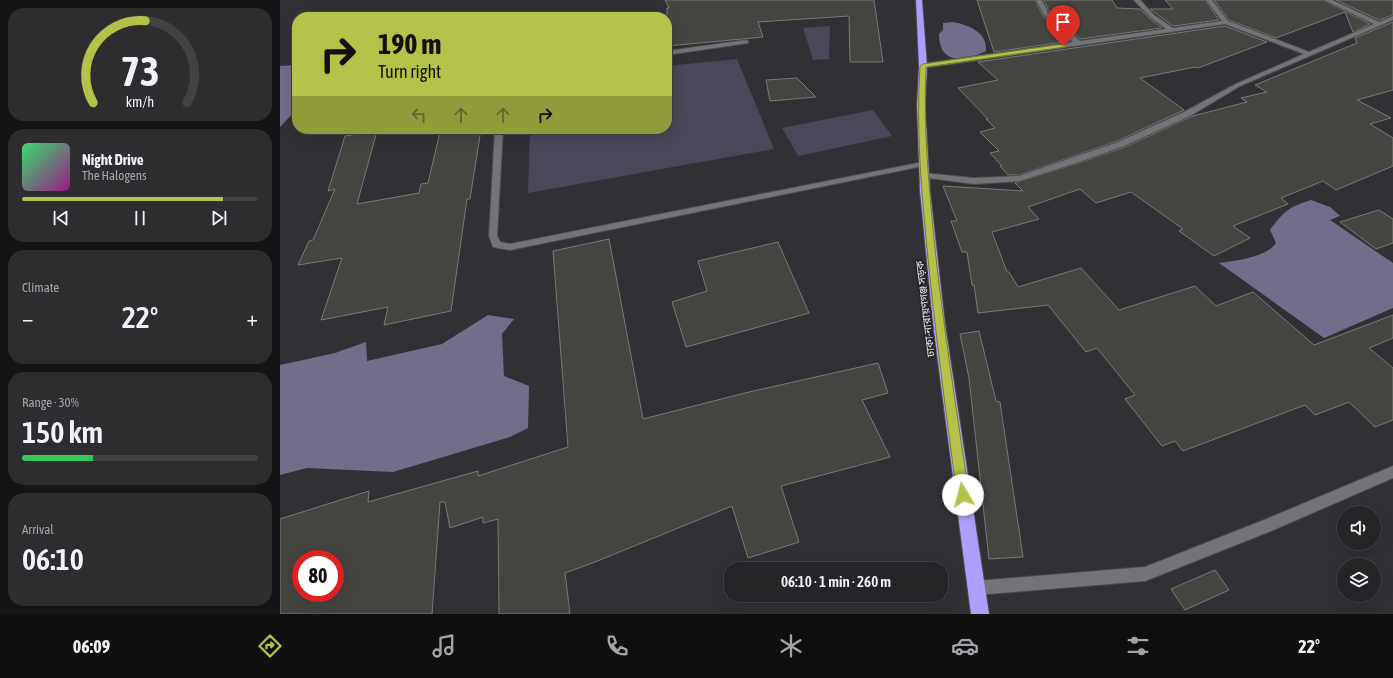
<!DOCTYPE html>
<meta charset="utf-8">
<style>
body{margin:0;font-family:"Asap Condensed","Noto Sans Bengali",sans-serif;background:#2d2d30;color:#f1f3f6;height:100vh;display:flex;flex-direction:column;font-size:15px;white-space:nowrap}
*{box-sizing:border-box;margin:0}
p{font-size:13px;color:#a3a5a8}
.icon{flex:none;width:22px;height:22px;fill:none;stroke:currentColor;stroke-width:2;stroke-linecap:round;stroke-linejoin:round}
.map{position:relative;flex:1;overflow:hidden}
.side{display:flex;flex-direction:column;gap:8px;padding:8px;background:#141416;width:280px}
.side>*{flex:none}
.banner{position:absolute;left:12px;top:12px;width:380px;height:122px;border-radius:16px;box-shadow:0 4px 16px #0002,0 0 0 1px #424245;background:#b5c249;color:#111;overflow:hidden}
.tools{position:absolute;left:1057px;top:506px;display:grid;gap:8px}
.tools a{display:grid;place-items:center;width:44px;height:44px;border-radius:50%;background:#252528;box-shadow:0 4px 16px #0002,0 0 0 1px #424245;font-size:20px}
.speed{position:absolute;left:12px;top:550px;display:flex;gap:8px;font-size:20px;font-weight:700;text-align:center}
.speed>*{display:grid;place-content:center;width:52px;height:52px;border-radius:50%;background:#252528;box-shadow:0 4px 16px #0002,0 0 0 1px #424245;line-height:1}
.speed .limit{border:6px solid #d22;background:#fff;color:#111}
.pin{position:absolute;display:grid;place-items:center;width:34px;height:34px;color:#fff;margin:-41px -17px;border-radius:50% 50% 50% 0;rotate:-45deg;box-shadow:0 0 4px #0007}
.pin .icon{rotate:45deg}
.me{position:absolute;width:44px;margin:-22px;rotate:352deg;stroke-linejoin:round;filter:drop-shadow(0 0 3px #0008)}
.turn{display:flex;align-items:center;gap:14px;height:84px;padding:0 20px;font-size:18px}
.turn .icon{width:52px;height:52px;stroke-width:2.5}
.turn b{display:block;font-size:28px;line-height:34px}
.lanes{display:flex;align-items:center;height:38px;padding:0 20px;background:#0003;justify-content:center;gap:20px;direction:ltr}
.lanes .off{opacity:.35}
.big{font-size:30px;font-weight:600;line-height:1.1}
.side .widget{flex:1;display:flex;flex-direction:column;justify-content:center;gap:6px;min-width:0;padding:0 14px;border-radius:16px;background:#2d2d30}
.side .dial{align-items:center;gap:0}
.dial svg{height:104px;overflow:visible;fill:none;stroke:#424245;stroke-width:7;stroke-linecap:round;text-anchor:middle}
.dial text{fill:#f1f3f6;stroke:none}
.song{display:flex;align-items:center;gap:12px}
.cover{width:48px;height:48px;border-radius:6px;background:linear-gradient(135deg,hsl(140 70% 55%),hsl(310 70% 35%))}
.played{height:4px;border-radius:2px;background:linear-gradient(90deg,#b5c249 85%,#424245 85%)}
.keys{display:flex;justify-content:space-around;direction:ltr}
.heat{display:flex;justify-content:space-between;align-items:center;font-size:22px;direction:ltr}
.charge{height:6px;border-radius:3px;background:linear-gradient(90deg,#34c759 30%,#424245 0)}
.trip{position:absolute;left:444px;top:562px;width:224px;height:40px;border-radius:16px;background:#252528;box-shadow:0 4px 16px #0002,0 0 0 1px #424245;font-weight:600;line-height:40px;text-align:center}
.menu{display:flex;height:64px;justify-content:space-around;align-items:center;background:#0f0f10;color:#a3a5a8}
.menu .icon{width:28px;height:28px}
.menu .selected{color:#b5c249}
.menu b{font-size:18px;color:#f1f3f6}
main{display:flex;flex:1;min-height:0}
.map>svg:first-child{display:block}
</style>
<main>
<section class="side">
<div class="widget dial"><svg viewBox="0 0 100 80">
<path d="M14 69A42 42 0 1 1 86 69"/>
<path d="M14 69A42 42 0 0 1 54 6" stroke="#b5c249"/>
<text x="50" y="56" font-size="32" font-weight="700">73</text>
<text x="50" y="72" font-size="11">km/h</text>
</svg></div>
<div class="widget">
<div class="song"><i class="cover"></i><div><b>Night Drive</b><p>The Halogens</p></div></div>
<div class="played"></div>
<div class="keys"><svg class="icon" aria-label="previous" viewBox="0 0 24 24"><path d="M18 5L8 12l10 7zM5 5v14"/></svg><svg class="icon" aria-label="pause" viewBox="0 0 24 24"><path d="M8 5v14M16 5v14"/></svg><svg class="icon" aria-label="next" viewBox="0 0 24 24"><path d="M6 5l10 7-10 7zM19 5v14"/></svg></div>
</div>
<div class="widget"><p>Climate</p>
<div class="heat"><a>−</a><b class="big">22°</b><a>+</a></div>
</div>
<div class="widget"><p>Range · 30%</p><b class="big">150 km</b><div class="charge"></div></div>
<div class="widget"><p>Arrival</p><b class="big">06:10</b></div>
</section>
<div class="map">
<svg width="1113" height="614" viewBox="0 0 1113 614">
<rect width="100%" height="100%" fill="#313135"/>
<g fill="#494758">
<path d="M550 26 549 59 533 60 523 28Z"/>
<path d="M457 59 494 149 248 193 250 129H387V66Z"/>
<path d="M593 110 612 136 518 156 502 128Z"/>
</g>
<g fill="#716d8b">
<path d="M672 22C687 24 708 32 706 51 686 61 659 66 659 34L663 30V23Z"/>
<path d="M17 65V109L0 127V66Z"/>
<path d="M1031 200 1050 207 1060 216 1050 220 1113 263V308L1044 338 939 263C955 261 987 257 996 243L990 230C1004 211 1009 207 1031 200Z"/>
<path d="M208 315 234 319 222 334 224 376 249 386 248 428 230 437 113 472 27 468 0 475V365L55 353 86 342 87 361 162 344Z"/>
</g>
<g fill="#444541" stroke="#797a75" fill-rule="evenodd">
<path d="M385 0H594L603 62H570L569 16 478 22 483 37 387 46V8H389Z"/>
<path d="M697 0H755L763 16 790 41 714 52Z"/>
<path d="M764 0H832L837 8 860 9 869 18 882 28 800 39 769 12Z"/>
<path d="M885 0H925L939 20 893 26 870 9H893Z"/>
<path d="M934 0H1043L1090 24 1073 32 1065 12 996 38 949 20Z"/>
<path d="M1056 0H1113V15L1099 20Z"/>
<path d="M1113 22V90L1077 100 1111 118 1090 124 1113 138V166L1056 190 1043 181 1001 198 1008 204 953 226 970 238 934 256 899 231 903 229 851 192 816 203 800 189 748 207 759 219 712 232 727 272H729L738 287 801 268 839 310 915 286 936 306 973 292 1034 345 1113 315V338L1089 348 1113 368V420L1095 427 1069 402 1035 415 1025 405 903 451 895 441 882 446 845 399 855 395 817 348 806 352 768 305 698 313 694 285H692L687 252H682L671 221H677L663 186 743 191 735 183 802 162 845 147 913 116 967 102 961 98 987 92 975 85 1077 43 1075 38Z"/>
<path d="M945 26 987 42 918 68 915 67 860 78 904 110 837 141 739 175H728L720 166H722L710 153 719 151 700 132 715 128 706 119H708L678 88 718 80 698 62Z"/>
<path d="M517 78 536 97 490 101 486 80Z"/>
<path d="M178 129H201L190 199H187L171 311 104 325 108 307 41 320 62 258 18 265 29 241 33 240 55 189 48 191 65 136 97 131 77 204 139 193 141 184 148 183 160 132Z"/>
<path d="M1099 210 1113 219V243L1096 249 1060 222Z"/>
<path d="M329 239 363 419 469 392 598 363 608 393 582 400 610 457 501 486 519 542 468 558 452 506 315 562 285 573 290 614H219L218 519 203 523V517L170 528 165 502H160L152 614H0V519L89 491 88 502 198 471V476L288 447 273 251ZM21 559H55V593H21Z"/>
<path d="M498 242 529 313 406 347 392 302 427 291 418 261Z"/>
<path d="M699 331 716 401 720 402 743 557 709 559 689 378 680 334Z"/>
<path d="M935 570 949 590 905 610 891 589Z"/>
</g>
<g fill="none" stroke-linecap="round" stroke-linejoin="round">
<g stroke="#4d4d50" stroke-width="2">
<g id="street">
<path d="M756 0H762L768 13 800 41 886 29 870 17 854 0H860L874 15 893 28 942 21 926 0H932L948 21 1029 52 1094 24 1044 0H1052L1099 22 1113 16V20L960 86 910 116 844 146 802 161 740 181 694 184 641 177 640 175 644 173 694 178 739 176 838 142 904 112 956 84 1024 54 945 24 643 68 640 66 643 64 793 42 764 15Z"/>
<path d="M466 40 468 41V43L387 55V51Z"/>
<path d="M215 129H223L217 236 220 242 230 244 643 162 647 164 643 166 230 250 213 247 209 236Z"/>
<path d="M1113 466V478L991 531 865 581 697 595 692 593 690 588 692 583 697 581 865 567 984 520Z"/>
</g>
</g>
<g stroke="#4d4d50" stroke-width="2">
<path id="highway" d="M636 0H642L647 66 645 106 650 191 665 324 709 614H691L653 324 640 191 637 106 639 66Z"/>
</g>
<use href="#street" fill="#747478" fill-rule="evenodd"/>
<use href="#highway" fill="#ae9efc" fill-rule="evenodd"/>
</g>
<path fill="#b5c249" stroke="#767e2f" d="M783 44 786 46 785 47 646 67C643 128 649 188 655 249 664 331 677 413 689 495L687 499 683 501 679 499 677 495C666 413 655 330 647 248 641 187 636 127 640 66L643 64Z"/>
<g text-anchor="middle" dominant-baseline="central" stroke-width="4" stroke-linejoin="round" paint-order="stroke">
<g font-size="11" fill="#e1e1e3" stroke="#27272b">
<text transform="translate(645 309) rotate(-97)">ঢাকা-নারায়ণগঞ্জ সড়ক</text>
</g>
</g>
</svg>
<div class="tools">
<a><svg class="icon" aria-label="sound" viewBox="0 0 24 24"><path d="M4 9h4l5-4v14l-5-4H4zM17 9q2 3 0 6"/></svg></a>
<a><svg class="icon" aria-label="layers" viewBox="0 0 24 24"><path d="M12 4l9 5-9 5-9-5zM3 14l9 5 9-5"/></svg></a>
</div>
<div class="speed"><div class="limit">80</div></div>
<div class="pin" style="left:783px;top:46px;background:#d93025"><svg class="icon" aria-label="arrive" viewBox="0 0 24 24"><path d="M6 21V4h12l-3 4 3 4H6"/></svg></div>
<svg class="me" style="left:683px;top:495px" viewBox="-20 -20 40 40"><circle r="19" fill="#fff"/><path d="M0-13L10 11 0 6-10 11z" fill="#b5c249"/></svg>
<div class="trip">06:10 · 1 min · 260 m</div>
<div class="banner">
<div class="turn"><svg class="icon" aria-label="right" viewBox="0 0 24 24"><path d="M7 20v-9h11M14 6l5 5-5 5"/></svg><div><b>190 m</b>Turn right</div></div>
<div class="lanes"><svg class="icon off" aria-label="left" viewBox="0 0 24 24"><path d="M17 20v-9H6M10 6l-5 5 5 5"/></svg><svg class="icon off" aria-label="ahead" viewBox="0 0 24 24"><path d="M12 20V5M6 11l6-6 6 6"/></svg><svg class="icon off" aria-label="ahead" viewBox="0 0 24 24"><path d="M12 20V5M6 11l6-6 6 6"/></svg><svg class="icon" aria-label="right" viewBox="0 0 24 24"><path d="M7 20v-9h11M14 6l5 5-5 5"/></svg></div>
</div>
</div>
</main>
<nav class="menu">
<b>06:09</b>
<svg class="icon selected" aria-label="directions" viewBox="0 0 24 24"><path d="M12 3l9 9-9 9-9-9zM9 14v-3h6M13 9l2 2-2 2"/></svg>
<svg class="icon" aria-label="music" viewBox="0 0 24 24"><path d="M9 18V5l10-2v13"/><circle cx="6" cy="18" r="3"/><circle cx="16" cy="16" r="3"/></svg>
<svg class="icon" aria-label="phone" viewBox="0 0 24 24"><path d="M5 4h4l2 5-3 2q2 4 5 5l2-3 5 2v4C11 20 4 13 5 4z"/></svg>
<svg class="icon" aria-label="climate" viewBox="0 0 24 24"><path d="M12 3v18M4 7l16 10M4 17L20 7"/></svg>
<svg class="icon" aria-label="car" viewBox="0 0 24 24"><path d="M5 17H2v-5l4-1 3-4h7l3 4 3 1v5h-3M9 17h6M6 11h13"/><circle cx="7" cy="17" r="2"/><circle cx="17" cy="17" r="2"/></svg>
<svg class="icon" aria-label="filters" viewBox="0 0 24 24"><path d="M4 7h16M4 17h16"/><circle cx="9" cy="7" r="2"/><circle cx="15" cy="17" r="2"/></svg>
<b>22°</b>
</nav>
